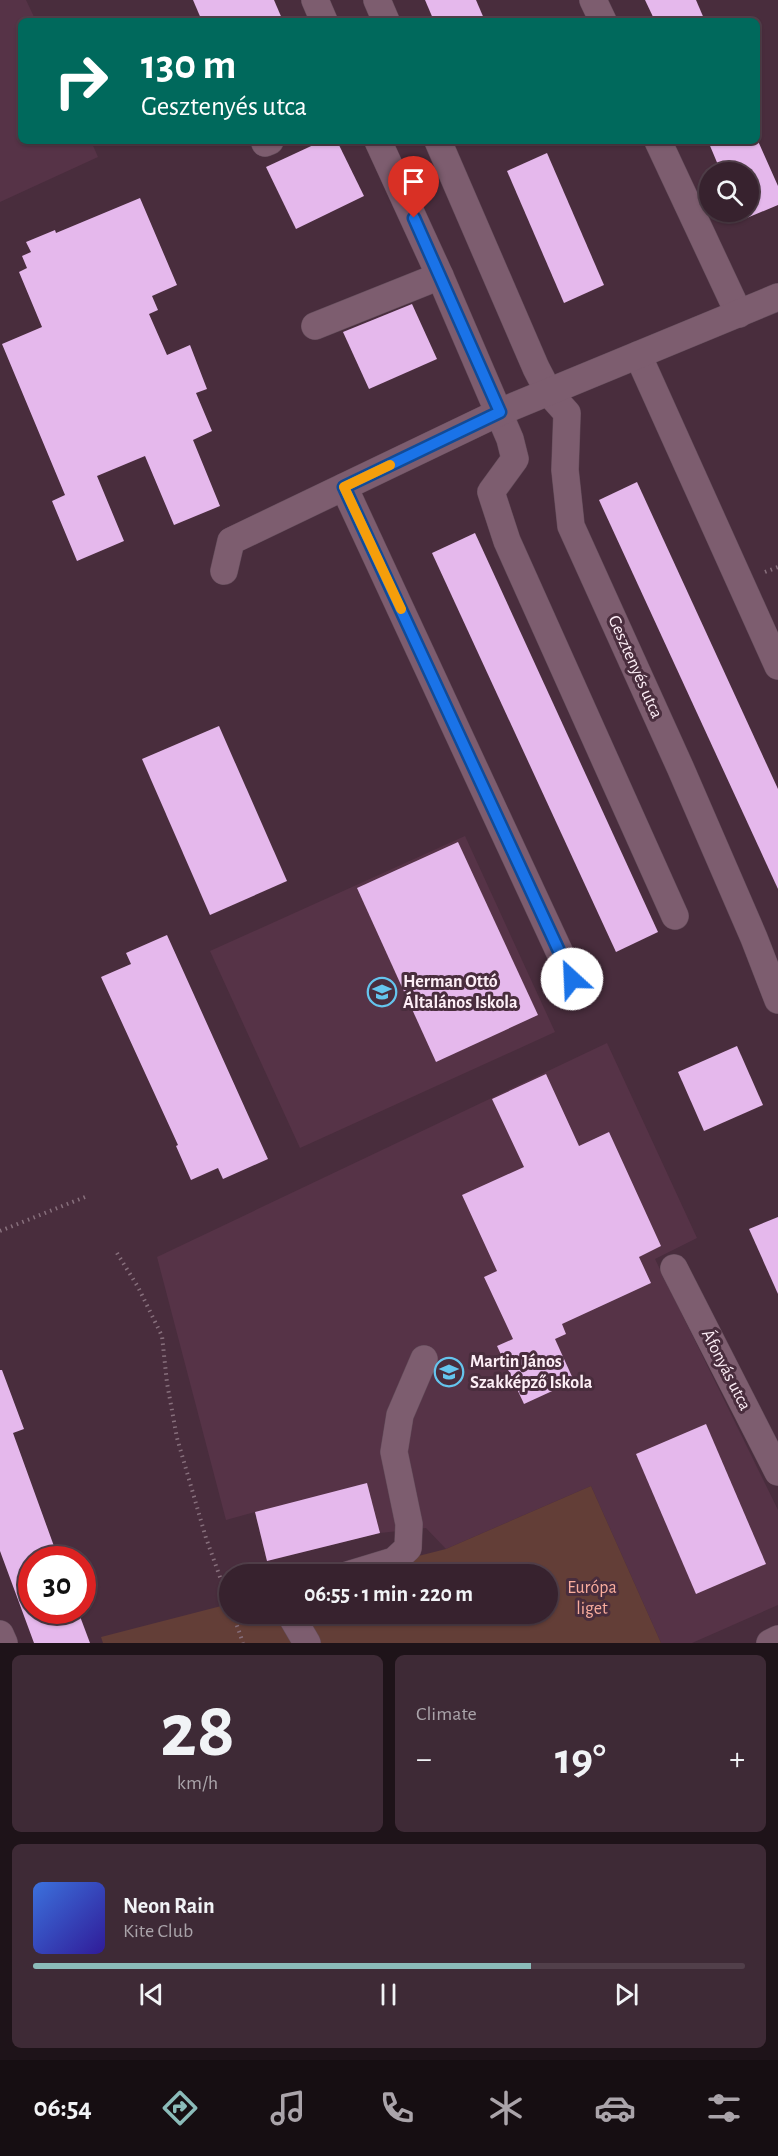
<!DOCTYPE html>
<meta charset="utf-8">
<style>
body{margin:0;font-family:"Alegreya Sans",sans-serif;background:#3e2a36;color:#f1f3f6;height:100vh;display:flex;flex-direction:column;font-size:22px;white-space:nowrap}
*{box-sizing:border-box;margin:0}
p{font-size:20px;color:#aaa4aa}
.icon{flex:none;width:33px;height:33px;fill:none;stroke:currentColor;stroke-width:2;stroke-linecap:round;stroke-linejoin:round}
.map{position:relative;height:1643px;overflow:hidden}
.panel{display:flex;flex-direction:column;gap:12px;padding:12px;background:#1e1319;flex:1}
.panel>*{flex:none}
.hud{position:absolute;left:18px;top:18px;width:742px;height:126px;border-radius:9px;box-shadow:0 2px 4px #0004,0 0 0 2px #513f4a;background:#00695c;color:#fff;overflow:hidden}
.tools{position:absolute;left:699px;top:162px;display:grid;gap:12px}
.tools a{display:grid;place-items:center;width:60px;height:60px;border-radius:50%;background:#37222e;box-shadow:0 2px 4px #0004,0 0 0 2px #513f4a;font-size:30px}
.speed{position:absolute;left:18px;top:1546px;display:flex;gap:12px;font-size:30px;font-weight:700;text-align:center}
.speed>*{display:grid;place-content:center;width:78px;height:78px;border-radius:50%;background:#37222e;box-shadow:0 2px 4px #0004,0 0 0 2px #513f4a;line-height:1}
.speed .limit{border:9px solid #d22;background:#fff;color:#111}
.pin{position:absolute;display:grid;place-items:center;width:51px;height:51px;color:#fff;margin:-62px -26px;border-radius:50% 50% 50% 0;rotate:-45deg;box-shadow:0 0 6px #0007}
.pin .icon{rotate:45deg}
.me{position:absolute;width:66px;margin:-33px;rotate:335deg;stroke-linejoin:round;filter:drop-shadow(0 0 4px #0008)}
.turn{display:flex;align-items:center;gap:21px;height:126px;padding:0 24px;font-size:27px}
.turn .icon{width:78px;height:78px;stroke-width:2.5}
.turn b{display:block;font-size:42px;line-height:51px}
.big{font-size:45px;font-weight:600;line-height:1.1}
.panel .widget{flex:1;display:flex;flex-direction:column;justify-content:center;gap:9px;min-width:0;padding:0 21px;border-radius:9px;background:#3e2a36}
.panel .dial{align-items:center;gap:0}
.dial b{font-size:78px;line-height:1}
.song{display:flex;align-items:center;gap:18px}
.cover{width:72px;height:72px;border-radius:9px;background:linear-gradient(135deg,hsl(220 70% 55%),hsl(250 70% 35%))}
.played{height:6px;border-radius:3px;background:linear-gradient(90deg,#8bbbb9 70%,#513f4a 70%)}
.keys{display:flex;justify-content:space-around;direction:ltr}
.heat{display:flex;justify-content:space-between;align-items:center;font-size:33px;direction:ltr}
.panel .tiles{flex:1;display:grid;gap:12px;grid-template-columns:1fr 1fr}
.widget:last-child{grid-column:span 2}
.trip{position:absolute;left:219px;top:1564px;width:339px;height:60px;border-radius:30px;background:#37222e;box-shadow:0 2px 4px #0004,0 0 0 2px #513f4a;font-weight:600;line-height:60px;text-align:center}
.dock{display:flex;height:96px;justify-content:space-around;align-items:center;background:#160e12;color:#aaa4aa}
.dock .icon{width:42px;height:42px}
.dock .active{color:#8bbbb9}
.dock b{font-size:27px;color:#f1f3f6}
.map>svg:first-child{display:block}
</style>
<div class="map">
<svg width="778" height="1643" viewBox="0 0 778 1643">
<rect width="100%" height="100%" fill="#492d3d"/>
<g fill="#563347">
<path d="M0 0H26L36 21H21V141H91L98 157 0 202Z"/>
<path d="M465 836 555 1032 300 1148 210 951Z"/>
<path d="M607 1043 697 1238 655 1259 778 1510V1605L692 1643H661L591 1486 446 1549 426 1528 380 1533 267 1561 255 1512 226 1520 157 1257Z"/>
</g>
<path fill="#633e37" d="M591 1486 661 1643H103L101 1637 229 1604 230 1614H548V1575H343L446 1549Z"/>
<g fill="#e5b8ec">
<path d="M193 0H274L283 21H202Z"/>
<path d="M425 0H476L485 21H434Z"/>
<path d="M645 0H696L705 21H655Z"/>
<path d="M322 141H337L364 196 296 229 266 167Z"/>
<path d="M708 141H758L778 186V205L742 220 739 212H748V172H721Z"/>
<path d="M547 153 604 285 564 303 507 171Z"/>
<path d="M140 198 177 285 152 296 158 310 149 314 167 355 190 345 207 389 196 393 212 431 193 440 220 506 174 525 145 456 97 476 124 541 77 561 52 501 65 495 2 344 42 327 19 272 27 268 22 256 31 252 26 242 55 230 56 233Z"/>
<path d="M412 304 437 359 369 389 343 332Z"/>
<path d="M637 482 778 789V889L599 500Z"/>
<path d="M475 533 658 932 616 952 432 553Z"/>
<path d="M219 726 287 881 210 915 142 759Z"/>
<path d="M458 842 538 1015 436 1062 357 888Z"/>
<path d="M167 935 268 1159 223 1179 218 1168 191 1180 176 1146 178 1145 101 977 131 964 126 953Z"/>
<path d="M737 1046 763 1105 704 1131 678 1072Z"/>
<path d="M546 1074 579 1146 609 1132 661 1246 639 1257 651 1283 562 1324 566 1334 555 1339 574 1381 524 1404 497 1346 513 1339 484 1277 497 1271 462 1195 524 1167 492 1099Z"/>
<path d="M778 1217V1294L749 1229Z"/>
<path d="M0 1370H2L24 1429 13 1433 59 1560H32V1611H78L90 1643H34L0 1551Z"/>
<path d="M706 1424 766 1564 696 1594 636 1454Z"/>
<path d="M367 1483 380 1533 267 1561 255 1512Z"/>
</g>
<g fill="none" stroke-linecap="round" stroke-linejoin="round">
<g stroke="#644d5b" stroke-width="28">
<g id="minor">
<path d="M315 0 324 21"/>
<path d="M377 0 386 21"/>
<path d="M593 0 603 21"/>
<path d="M378 141 440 276 510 439 515 459 491 492 507 541 675 916"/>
<path d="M438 141 536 368 549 393 567 413 565 470 571 526 680 767 754 938 778 1000"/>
<path d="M658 141 739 314"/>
<path d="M265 143 270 141"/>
<path d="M315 326 440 276"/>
<path d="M638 355 778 666"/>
<path d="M344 487 572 979"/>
<path d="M224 571 231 541 500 412 778 297"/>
<path d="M674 1268 778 1472"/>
<path d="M348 1575 394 1561 408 1548 409 1524 394 1452 400 1415 424 1359"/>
<path d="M290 1614 307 1643"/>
<path d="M0 1634 4 1643"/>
<path d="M770 1643 778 1639"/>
</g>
</g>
<g stroke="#876f7c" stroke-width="4" stroke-dasharray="1.5 4.5" stroke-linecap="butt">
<path d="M765 572 778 567"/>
<path d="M0 1231 85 1197"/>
<path d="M117 1253 138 1287 162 1336 167 1383 177 1438 206 1538 230 1605"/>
<path d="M233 1614 243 1643"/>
</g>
<use href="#minor" stroke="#7d5d6f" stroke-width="27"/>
</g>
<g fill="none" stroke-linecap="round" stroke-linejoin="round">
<g stroke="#114b97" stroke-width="15">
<path id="route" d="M414 218 500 412 344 487 572 979"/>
</g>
<use href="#route" stroke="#1a73e8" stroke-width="10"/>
<path stroke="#f59e0b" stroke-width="10" d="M390 465 344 487 401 609"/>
</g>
<defs>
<g id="school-ring" transform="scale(1.5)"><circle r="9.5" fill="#492d3d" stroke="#65c5ee" stroke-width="1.5"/><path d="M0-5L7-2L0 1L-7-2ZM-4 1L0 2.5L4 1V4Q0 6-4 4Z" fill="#65c5ee"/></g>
</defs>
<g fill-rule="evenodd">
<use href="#school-ring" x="382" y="992"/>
<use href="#school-ring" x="449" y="1372"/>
</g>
<g text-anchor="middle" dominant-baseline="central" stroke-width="6" stroke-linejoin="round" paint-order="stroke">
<g font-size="18" fill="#fdeef6" stroke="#492d3d">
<text transform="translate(635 667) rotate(66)">Gesztenyés utca</text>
<text transform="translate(726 1370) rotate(63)">Áfonyás utca</text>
</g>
<g font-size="18" font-weight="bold" fill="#fdeef6" stroke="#492d3d" text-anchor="start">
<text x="403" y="982">Herman Ottó<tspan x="403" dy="21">Általános Iskola</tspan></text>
<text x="470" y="1362">Martin János<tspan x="470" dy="21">Szakképző Iskola</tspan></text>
</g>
<g font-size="18" fill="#f9ad9e" stroke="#492d3d">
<text x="592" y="1588">Európa<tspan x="592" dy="21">liget</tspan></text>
</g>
</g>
</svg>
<div class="tools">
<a><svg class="icon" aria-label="search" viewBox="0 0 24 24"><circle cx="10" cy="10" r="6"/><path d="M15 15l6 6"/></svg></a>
</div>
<div class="speed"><div class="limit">30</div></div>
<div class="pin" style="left:414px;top:218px;background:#d93025"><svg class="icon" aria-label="arrive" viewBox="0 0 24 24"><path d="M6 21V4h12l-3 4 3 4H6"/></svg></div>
<svg class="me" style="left:572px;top:979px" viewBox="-20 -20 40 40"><circle r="19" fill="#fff"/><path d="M0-13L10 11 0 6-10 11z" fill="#1a73e8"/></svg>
<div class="trip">06:55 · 1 min · 220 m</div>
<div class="hud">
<div class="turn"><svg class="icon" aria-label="right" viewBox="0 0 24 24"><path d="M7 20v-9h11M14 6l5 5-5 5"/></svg><div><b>130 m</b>Gesztenyés utca</div></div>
</div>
</div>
<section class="panel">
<div class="tiles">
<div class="widget dial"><b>28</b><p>km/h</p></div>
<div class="widget"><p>Climate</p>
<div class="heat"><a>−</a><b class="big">19°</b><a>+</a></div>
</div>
<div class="widget">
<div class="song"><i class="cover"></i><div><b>Neon Rain</b><p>Kite Club</p></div></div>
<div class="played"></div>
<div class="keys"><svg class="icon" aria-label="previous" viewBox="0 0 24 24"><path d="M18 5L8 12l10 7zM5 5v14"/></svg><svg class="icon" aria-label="pause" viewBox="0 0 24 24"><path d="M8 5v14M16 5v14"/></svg><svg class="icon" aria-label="next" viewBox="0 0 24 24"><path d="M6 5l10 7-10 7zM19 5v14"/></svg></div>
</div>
</div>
</section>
<nav class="dock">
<b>06:54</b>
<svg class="icon active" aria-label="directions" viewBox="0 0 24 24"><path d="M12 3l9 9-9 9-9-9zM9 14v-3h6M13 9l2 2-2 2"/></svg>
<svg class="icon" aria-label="music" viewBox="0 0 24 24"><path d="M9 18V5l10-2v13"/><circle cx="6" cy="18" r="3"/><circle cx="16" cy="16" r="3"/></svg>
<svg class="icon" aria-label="phone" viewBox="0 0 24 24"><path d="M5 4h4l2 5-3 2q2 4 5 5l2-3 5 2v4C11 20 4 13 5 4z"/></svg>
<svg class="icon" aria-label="climate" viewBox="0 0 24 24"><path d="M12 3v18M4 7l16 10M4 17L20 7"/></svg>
<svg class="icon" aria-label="car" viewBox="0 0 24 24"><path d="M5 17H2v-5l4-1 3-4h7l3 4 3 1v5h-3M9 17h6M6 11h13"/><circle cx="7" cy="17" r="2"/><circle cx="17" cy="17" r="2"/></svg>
<svg class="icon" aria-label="filters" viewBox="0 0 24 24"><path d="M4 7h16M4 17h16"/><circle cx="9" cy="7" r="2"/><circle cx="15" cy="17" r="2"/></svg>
</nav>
